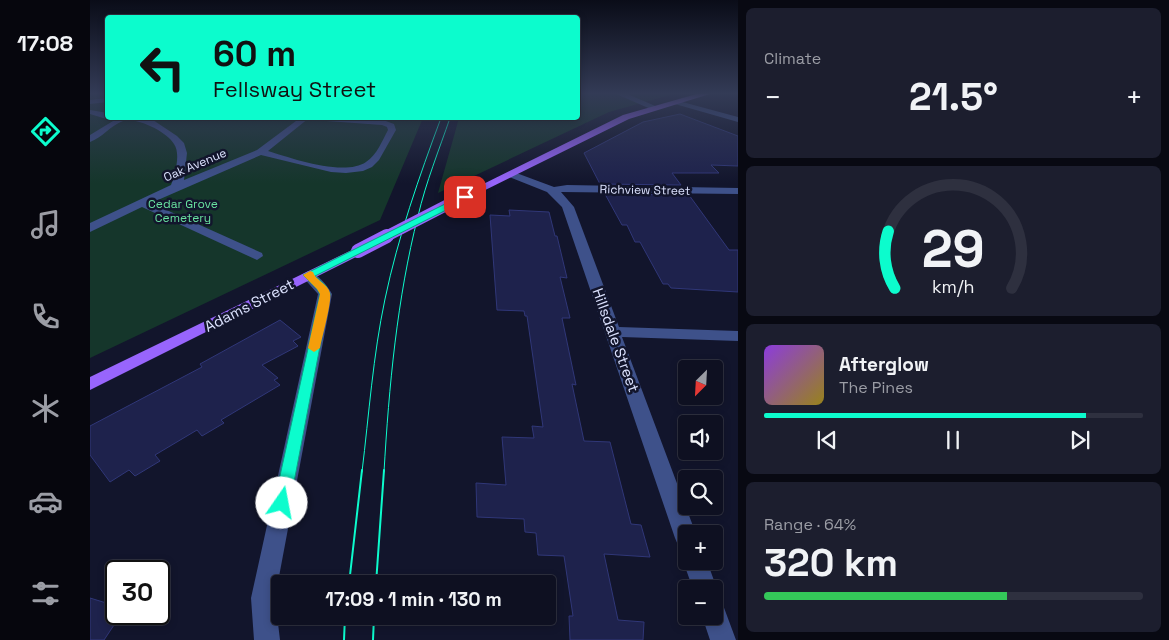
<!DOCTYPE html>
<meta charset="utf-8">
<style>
body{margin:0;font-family:"Space Grotesk",sans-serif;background:#1c1e2e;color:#f1f3f6;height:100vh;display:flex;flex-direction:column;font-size:19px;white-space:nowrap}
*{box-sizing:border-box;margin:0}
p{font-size:16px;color:#9b9da5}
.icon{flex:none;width:28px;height:28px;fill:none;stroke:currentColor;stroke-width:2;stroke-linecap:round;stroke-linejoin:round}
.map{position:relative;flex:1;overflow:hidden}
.side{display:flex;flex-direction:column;gap:8px;padding:8px;background:#080912;width:431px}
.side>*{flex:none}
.banner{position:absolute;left:15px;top:15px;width:475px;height:105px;border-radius:5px;box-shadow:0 2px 8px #0003,0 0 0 1px #2e303f;background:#0cfccd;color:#111;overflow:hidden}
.needle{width:32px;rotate:204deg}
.buttons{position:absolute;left:588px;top:360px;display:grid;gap:10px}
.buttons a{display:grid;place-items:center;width:45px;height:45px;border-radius:5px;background:#0e1021;box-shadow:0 2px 8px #0003,0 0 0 1px #2e303f;font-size:25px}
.speed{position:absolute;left:15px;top:560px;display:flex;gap:10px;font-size:25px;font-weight:700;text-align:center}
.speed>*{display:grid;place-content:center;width:65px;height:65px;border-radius:50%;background:#0e1021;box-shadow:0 2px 8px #0003,0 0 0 1px #2e303f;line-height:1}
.speed .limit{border:2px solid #111;border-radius:8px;background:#fff;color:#111}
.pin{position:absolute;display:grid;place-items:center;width:42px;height:42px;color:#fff;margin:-21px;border-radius:10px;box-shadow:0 2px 8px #0006}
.me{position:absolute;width:55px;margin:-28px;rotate:12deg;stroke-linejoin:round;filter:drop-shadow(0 0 4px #0008)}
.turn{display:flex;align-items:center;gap:18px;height:105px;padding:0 25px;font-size:22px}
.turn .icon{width:65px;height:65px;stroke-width:2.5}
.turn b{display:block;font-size:35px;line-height:42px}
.big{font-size:38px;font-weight:700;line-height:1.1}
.side .tile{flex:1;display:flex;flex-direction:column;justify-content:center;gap:8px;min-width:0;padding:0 18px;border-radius:8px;background:#1c1e2e}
.side .dial{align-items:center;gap:0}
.dial svg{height:130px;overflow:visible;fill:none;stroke:#2e303f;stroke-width:7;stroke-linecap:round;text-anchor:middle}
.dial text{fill:#f1f3f6;stroke:none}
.song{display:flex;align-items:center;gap:15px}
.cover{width:60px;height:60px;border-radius:8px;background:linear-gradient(135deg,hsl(270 70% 55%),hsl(50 70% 35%))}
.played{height:5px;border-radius:2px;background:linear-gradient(90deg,#0cfccd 85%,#2e303f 85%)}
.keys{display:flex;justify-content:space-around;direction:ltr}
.heat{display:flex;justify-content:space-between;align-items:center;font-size:28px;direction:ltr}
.charge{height:8px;border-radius:4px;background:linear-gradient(90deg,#34c759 64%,#2e303f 0)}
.trip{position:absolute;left:181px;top:575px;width:285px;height:50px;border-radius:5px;background:#0e1021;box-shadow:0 2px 8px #0003,0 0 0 1px #2e303f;font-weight:700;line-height:50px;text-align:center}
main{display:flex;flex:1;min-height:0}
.tabs{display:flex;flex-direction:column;width:90px;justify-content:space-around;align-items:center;background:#06060d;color:#9b9da5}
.tabs .icon{width:35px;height:35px}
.tabs .current{color:#0cfccd}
.tabs b{font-size:22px;color:#f1f3f6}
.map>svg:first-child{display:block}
</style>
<main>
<nav class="tabs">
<b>17:08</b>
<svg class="icon current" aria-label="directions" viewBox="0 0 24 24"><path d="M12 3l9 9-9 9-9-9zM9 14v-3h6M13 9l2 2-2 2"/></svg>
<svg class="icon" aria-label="music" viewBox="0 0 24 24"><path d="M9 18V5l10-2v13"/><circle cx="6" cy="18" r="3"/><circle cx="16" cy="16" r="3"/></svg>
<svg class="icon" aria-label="phone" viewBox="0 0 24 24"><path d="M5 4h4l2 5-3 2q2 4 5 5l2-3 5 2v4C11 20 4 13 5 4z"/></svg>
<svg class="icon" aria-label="climate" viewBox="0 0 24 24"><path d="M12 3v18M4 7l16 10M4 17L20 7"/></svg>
<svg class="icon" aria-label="car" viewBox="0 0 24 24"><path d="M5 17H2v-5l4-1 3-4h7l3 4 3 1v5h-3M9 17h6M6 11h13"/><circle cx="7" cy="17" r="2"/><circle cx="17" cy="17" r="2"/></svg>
<svg class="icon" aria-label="filters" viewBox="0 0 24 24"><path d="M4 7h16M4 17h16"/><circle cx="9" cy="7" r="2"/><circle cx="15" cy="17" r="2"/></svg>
</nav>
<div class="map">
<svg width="648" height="640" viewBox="0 0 648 640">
<rect width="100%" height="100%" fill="#12152c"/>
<g fill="#15362b">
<path d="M0 93H17L18 118H333L290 220 0 358Z"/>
<path d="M488 93H587L519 112 348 193 369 118H488Z"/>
</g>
<g fill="#1e224c" stroke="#303778">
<path d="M590 114 648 136V166L621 165 629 173H582L591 185 510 184 494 153 553 122Z"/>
<path d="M515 194 599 195 639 250H648V292L581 288 578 284H573L550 242H545L537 225H532Z"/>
<path d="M419 210 459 212 465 236H467L477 278 470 277 480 318H472L486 385 482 384 494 441 520 442 541 524 551 525 560 557 514 554 528 620 554 622 553 640H480L479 616H483L474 556 448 555 446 533 435 532 434 519 387 517 386 483 416 485 412 437 444 438 442 426 453 427 437 316H435L434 311 407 310 400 215 420 216Z"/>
<path d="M190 320 211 337 203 341 208 346 172 365 188 378 184 380 190 385 131 420 134 423 112 436 107 430 65 455 70 461 45 476 39 470 20 482 0 455V426L112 367 110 364Z"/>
<path d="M0 598 26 606V622L14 640H0Z"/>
</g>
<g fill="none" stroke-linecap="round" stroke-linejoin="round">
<g fill="#3e518a" fill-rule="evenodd">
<path d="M524 93H535L570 108 563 110Z"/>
<path d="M18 98V102L0 104V100Z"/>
<path d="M585 100 648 117V122L585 104Z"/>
<path d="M0 110 18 113V118H60L87 136 94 143 97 153 94 180 167 150 210 118 293 120 304 124 306 130 289 160 282 167 273 171 256 173 241 172 171 155 61 203 172 253 173 256 167 260 52 207 0 232V223L81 185C85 175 91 154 84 144 77 132 47 117 33 121 21 125 12 138 0 142V135L23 121 0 114ZM219 118 223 120 292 125 297 127 298 130C292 141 287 155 276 162 254 177 201 158 178 151Z"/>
<path d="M421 171 464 187 477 185 648 188V194L471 192 484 207 529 327 648 331V341L532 337 606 534H596V548L588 545 585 538 472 207 457 192 417 176 416 174Z"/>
<path d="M218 271C228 274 237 285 242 294L185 598 190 640H164L161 598 228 294 211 275Z"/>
<path d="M596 555V561H617L627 589 624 597V589H603L593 561Z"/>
<path d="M624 602 633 605 646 640H620L612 616H624Z"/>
</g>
<g fill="#9865fd" fill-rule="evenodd">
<path d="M610 93H623L539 119 363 206 359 207 353 204 533 115Z"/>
<path d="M268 247 274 251 272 254 0 390V377Z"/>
</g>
<g stroke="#0cfccd" stroke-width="1">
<path d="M272 472C279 414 283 356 295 299 308 237 329 177 351 118"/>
<path d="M294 472C299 386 307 299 328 216 336 182 349 150 360 118"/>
</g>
<g stroke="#0cfccd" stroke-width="2">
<path d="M259 584 272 470"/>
<path d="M286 584 294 470"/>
<path d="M254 640 255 616"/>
<path d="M283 640 284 616"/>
</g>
<path stroke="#9865fd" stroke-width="11" d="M295 237 359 204"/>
<path stroke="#9865fd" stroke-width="14" d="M268 251 297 236"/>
</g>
<linearGradient id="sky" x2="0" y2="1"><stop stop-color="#0a0c18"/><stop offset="0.51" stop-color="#333b56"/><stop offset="1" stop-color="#333b56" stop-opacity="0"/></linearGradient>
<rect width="648" height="183" fill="url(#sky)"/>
<path fill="#0cfccd" stroke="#08a485" d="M375 194 379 197 378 199 225 276 236 286 240 294 200 503 198 508 192 510 186 508 184 503 230 294 227 289 213 275Z"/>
<path fill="#f59e0b" d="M220 271 223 272C225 280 238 284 240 293 242 302 232 337 230 348L224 352 218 348 230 294 227 289 213 275Z"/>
<g text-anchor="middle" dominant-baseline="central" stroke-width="5" stroke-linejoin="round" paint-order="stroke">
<g font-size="12" fill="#dde3ff" stroke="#12152c">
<text transform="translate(105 165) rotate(-23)">Oak Avenue</text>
<text transform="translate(555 190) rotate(1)">Richview Street</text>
</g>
<g font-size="12" fill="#68e09f" stroke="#12152c">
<text x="93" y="204">Cedar Grove<tspan x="93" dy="14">Cemetery</tspan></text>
</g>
<g font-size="15" fill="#dde3ff" stroke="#12152c">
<text transform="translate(159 305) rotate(-27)">Adams Street</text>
<text transform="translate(526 340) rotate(70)">Hillsdale Street</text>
</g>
</g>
</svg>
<div class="buttons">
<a><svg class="needle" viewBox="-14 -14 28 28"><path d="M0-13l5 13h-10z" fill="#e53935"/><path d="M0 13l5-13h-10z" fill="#9b9da5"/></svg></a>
<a><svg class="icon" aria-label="sound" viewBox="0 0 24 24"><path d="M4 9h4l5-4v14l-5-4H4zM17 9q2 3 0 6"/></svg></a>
<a><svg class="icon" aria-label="search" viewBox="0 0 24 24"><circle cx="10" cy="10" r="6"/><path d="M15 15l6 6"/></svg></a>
<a>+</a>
<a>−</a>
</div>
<div class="speed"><div class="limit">30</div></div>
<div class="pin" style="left:375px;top:197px;background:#d93025"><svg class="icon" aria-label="arrive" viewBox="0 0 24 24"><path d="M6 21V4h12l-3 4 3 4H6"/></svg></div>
<svg class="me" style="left:192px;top:503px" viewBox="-20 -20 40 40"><circle r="19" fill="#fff"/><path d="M0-13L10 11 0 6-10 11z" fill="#0cfccd"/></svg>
<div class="trip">17:09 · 1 min · 130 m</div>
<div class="banner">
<div class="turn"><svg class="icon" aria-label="left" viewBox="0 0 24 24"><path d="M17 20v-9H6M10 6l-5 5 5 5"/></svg><div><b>60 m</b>Fellsway Street</div></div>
</div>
</div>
<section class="side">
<div class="tile"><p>Climate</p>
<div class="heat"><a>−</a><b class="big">21.5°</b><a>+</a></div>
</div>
<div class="tile dial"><svg viewBox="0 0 100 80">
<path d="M14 69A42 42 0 1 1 86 69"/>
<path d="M14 69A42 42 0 0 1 10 34" stroke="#0cfccd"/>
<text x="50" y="56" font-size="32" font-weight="700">29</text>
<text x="50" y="72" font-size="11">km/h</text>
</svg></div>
<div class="tile">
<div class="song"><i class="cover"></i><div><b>Afterglow</b><p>The Pines</p></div></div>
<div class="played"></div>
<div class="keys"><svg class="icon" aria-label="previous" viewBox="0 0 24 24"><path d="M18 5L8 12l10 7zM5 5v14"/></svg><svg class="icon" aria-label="pause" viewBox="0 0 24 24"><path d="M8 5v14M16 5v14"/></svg><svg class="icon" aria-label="next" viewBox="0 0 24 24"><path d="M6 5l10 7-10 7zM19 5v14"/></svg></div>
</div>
<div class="tile"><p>Range · 64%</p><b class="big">320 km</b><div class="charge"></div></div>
</section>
</main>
